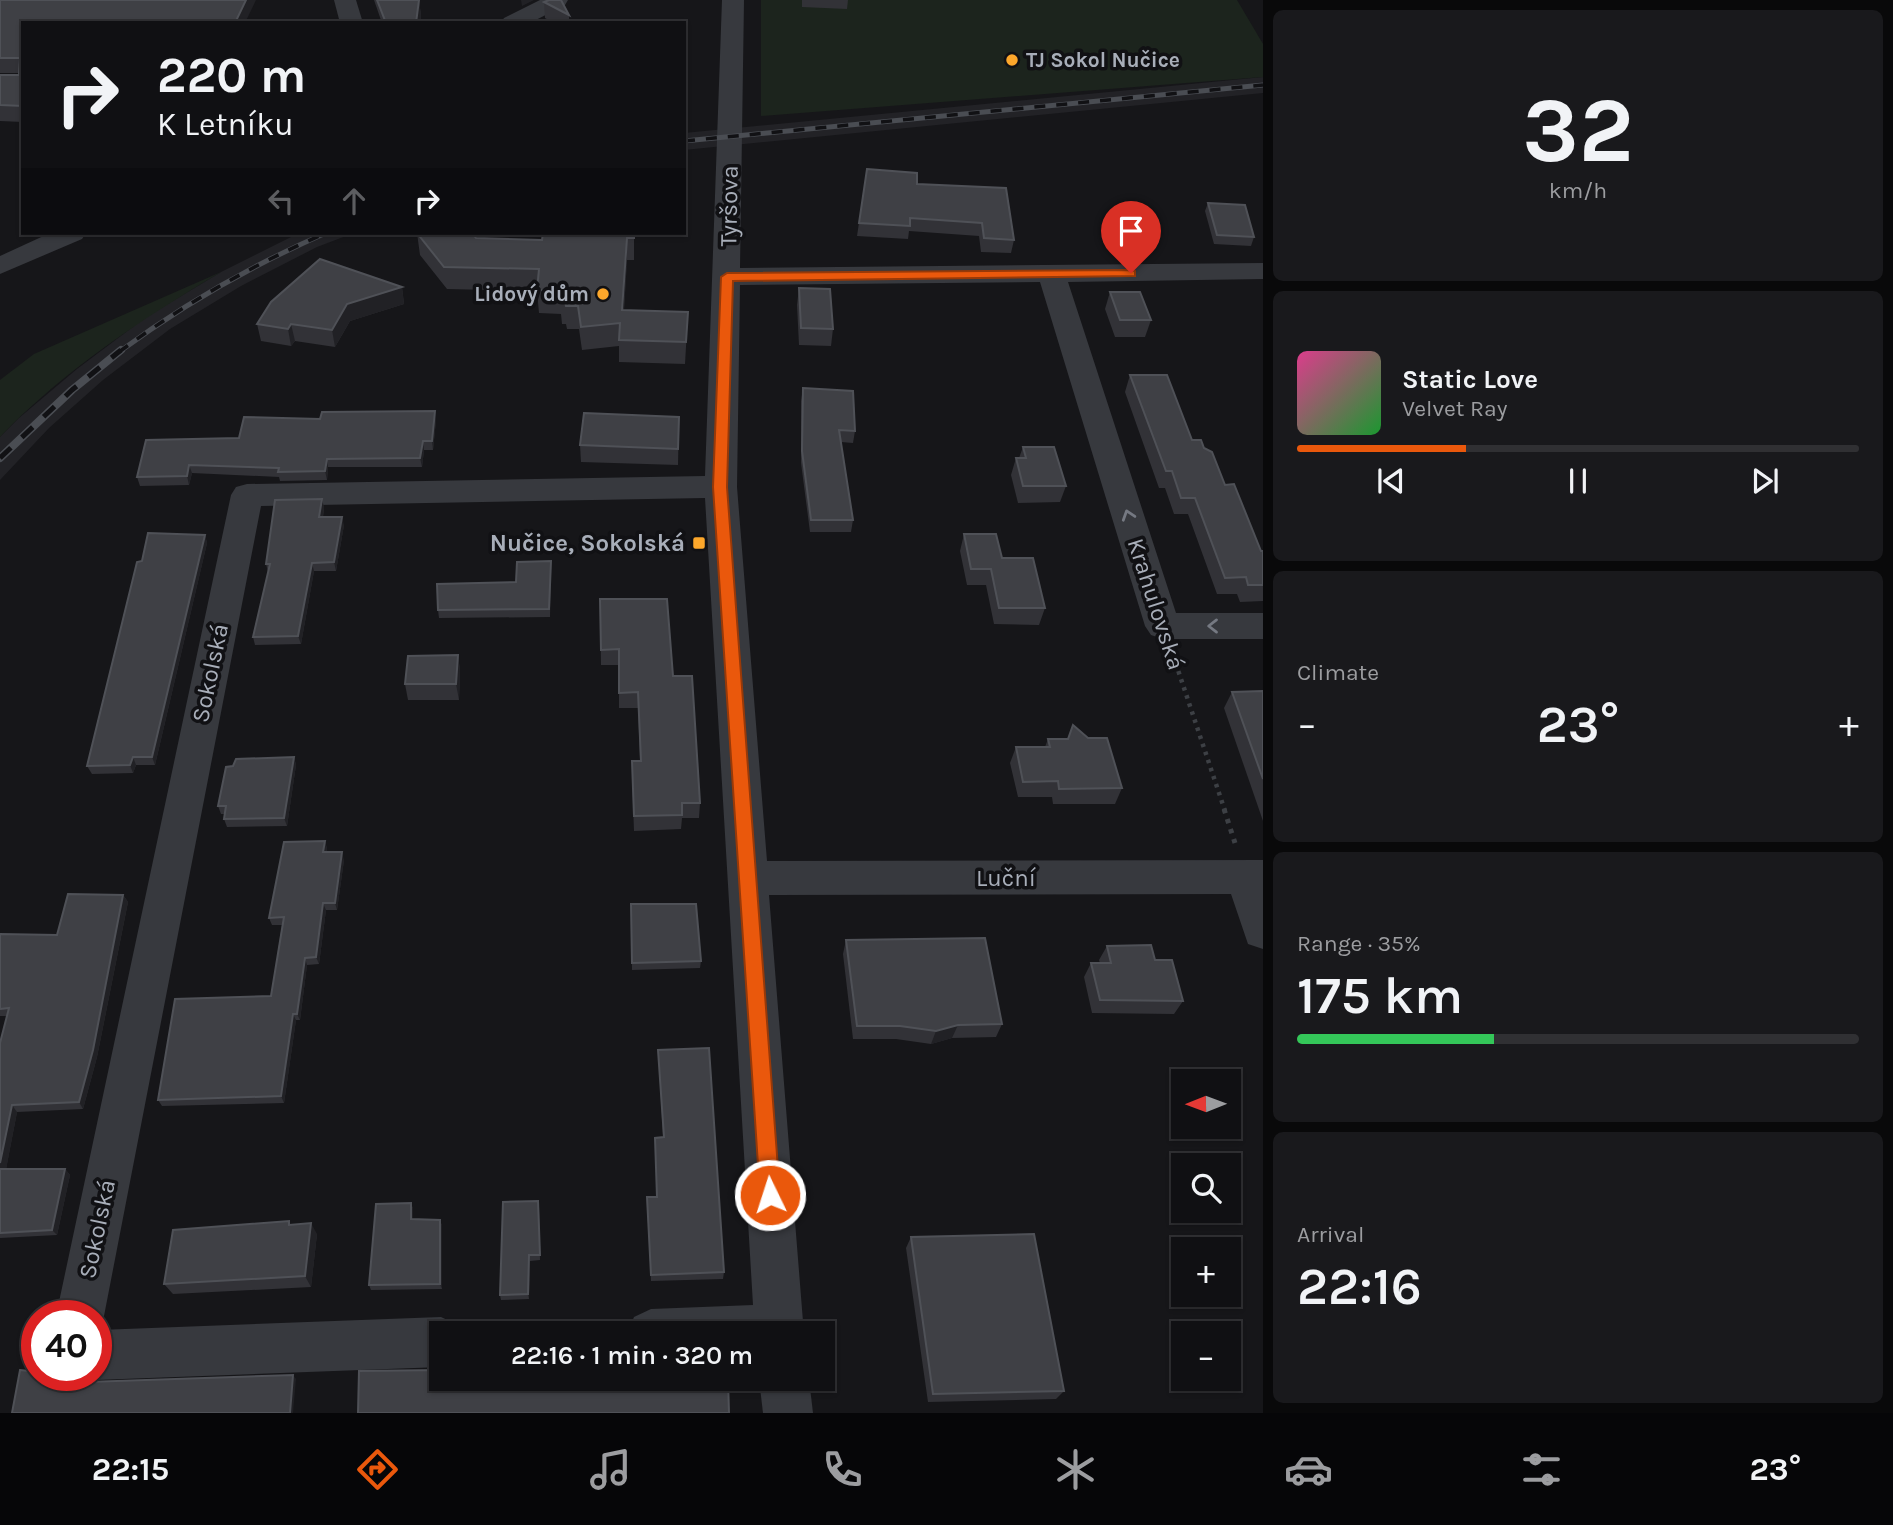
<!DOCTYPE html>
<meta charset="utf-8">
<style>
body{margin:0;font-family:Karla,sans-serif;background:#19191c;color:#f1f3f6;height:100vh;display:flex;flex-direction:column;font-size:26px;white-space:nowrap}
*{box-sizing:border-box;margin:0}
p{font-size:23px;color:#9c9da0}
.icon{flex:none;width:38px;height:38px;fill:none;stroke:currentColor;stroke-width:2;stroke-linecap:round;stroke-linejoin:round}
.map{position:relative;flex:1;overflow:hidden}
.details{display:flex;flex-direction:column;gap:10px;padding:10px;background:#09090a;width:630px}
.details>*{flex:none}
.hud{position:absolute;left:21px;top:21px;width:665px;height:214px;border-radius:0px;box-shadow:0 2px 5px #0004,0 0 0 2px #303033;background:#101013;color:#f1f3f6;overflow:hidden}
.needle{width:46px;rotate:269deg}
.controls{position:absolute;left:1171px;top:1069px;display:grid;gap:14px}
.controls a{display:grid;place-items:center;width:70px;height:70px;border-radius:0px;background:#101013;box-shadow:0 2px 5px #0004,0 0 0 2px #303033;font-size:35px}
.speed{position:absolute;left:21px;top:1300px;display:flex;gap:14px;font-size:35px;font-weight:700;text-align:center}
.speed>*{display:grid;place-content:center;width:91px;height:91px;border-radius:50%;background:#101013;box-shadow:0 2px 5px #0004,0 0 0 2px #303033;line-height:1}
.speed .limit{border:10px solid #d22;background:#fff;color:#111}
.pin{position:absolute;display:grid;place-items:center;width:60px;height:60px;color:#fff;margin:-72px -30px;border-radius:50% 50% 50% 0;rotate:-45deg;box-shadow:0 0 7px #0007}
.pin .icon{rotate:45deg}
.me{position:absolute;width:77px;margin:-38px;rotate:356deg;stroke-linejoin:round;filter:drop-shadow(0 0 5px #0008)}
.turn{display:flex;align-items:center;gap:24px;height:147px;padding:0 21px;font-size:32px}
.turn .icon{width:91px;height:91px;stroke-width:2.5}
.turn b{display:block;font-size:49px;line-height:60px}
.lanes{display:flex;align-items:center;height:66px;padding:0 21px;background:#0003;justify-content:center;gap:35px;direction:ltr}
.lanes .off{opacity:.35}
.big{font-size:52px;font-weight:600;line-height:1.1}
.details .tile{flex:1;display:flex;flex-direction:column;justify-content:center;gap:10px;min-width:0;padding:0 24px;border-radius:10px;background:#19191c}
.details .dial{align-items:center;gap:0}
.dial b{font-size:91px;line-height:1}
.song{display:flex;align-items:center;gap:21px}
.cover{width:84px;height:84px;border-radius:10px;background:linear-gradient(135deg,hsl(330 70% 55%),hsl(130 70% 35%))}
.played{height:7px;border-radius:4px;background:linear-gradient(90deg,#ea580c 30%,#303033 30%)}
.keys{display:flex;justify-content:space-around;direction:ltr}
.heat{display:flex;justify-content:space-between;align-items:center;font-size:38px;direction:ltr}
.charge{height:10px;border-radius:5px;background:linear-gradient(90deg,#34c759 35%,#303033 0)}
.trip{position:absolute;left:429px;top:1321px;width:406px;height:70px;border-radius:0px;background:#101013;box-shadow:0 2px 5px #0004,0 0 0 2px #303033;font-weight:600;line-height:70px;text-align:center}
.menu{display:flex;height:112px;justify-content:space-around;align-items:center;background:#060608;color:#9c9da0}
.menu .icon{width:49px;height:49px}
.menu .selected{color:#ea580c}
.menu b{font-size:32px;color:#f1f3f6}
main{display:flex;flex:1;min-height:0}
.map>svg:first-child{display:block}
</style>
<main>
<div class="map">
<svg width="1263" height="1413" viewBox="0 0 1263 1413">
<rect width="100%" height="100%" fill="#161619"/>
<g fill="#222226">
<path d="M1263 77V93L684 150V133Z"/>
<path d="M299 233H354L317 247 241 286 170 329 103 380 49 428 0 480V437L19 418 77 369 146 317 221 272Z"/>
</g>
<g fill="#1c241d">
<path d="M761 0H1237L1263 44V77L761 116Z"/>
<path d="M221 272C142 319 64 370 0 437V380L34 354Z"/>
</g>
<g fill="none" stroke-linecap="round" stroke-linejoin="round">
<path stroke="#3d4045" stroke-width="4.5" stroke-dasharray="3.5 5" stroke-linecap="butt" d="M1173 655 1225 811"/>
<path stroke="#3d4045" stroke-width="5" stroke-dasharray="4.5 6" stroke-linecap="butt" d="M1224 809 1235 843"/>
<g fill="#37393e" fill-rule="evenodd">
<path d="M334 0H356L363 23H340Z"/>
<path d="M540 0H568L565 5 530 23H501L504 18Z"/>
<path d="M722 0H744L740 268 1263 263V279L1068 282 1176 613H1263V639H1163L1151 635 1145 626 1040 282 740 285 737 487 767 861 1263 860V949L1248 944 1231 894 769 895 804 1334H627L634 1317 651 1309 753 1305 705 498 261 506 104 1316 99 1330 441 1317 458 1325 462 1334H441V1367L96 1380 85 1376H96V1316H56L231 495 236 487 247 484 705 476Z"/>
<path d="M50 233H86L82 239 0 274V256Z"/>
<path d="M759 1379H809L813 1413H763Z"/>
</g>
<g stroke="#4a4d53" stroke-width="5">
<g id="rail-far1">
<path d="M684 141 1263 85"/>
<path d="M119 352C184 304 252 265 326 233"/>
</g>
</g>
<g stroke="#4a4d53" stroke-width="8">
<path id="rail" d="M0 458 72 390 121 350"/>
</g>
<use href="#rail-far1" stroke="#111114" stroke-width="3.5" stroke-dasharray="11" stroke-linecap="butt"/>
<use href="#rail" stroke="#111114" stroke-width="5" stroke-dasharray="15" stroke-linecap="butt"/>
</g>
<g fill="#323237">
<path d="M0 0 23 23V122L0 121V75H19V73H0Z"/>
<path d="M374 0H419L421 16 420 23H382Z"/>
<path d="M802 0H848L847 9 802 7Z"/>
<path d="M544 2 569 15V23H553L545 18Z"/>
<path d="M867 169 917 184 1014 240 1011 253 981 252 979 236 909 231 908 239 857 236Z"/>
<path d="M1208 203 1254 237 1251 246 1214 244 1205 211Z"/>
<path d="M417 233 476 238 542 240 543 233H634V260H627L624 310 688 312 685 364 619 362V346L582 350 579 329H567L566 324H562L561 314 539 313 537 291 447 289 420 255Z"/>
<path d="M402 287 404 304 350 321 335 347 295 341 291 346 261 341 257 324Z"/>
<path d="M799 288 833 329 831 346 799 345 797 305Z"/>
<path d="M1110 292 1151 320 1145 337H1115L1105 309Z"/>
<path d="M1130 375 1192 440 1204 448 1261 551H1263V601L1240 602 1237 594H1217L1188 514H1174L1165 488H1159L1125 392Z"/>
<path d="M803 388 855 431 853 443 841 442 853 520 851 532H810L801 463V401Z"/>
<path d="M679 417 678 465 581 462 580 445Z"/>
<path d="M320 419 436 420 433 450H424L422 467H328L327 480 280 481 279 477 192 473 189 485 140 486 137 477 239 438Z"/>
<path d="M1023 447 1066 486 1060 502 1018 503 1011 475 1016 458H1019Z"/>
<path d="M322 499 324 508 323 517 344 525 336 571H314L301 644 255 645 253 637 268 572 266 564Z"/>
<path d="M964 534 1002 558 1045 608 1039 625 994 624 986 585H967L960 551Z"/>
<path d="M205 535 207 543 155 765H136L133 773 92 774 87 766 142 561Z"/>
<path d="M551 570 550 617 439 618 438 610Z"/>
<path d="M600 599 673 676 700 803 699 818H682L681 829 634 831 632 776 640 761 638 708H619V665H601Z"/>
<path d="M458 655 460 671 459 700H408L405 684Z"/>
<path d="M1263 691V821L1224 708 1232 692Z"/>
<path d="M1048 739 1122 788 1115 804H1053L1052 797H1018L1010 763 1016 747H1045Z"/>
<path d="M294 757 296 765 287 826 227 827 224 819 225 814H221L218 806Z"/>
<path d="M325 841 327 849V852L344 860 337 910H326L319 964 307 965 300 1020H296L284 1103 162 1106 158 1100 271 996 282 925H272L269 918Z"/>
<path d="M123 895 128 902 97 1057 83 1109 17 1112 6 1169H65L70 1175 57 1235 0 1238V1043L8 1016H0V934L57 935Z"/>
<path d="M631 904 701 961 700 968 632 970Z"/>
<path d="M846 940 1002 1024 996 1037 952 1038 931 1044 896 1039H853L843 954Z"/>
<path d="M1107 946 1155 960 1183 1001 1174 1014 1092 1013 1084 977 1091 963H1100L1099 960Z"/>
<path d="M658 1050 724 1272 723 1279 651 1281 647 1205 657 1197 655 1138 663 1137Z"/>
<path d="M411 1203 413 1209V1219L440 1220 442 1226V1289L371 1290 369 1285Z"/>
<path d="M539 1206 540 1260 530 1261 529 1299 501 1300 500 1295Z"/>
<path d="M291 1225 317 1234 311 1287 173 1294 164 1284Z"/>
<path d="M911 1237 1064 1391 1056 1399 928 1402 906 1248Z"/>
</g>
<g fill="#212125">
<path d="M246 0H256L245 23H235Z"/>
<path d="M419 0 421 16 420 23H416Z"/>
<path d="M521 0H534L522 6Z"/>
<path d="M627 238V260L622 333V310Z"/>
<path d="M402 287 404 304 350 321 335 347 332 330 347 304Z"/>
<path d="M291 324 295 341 291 346 288 329Z"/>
<path d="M435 411 436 420 433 450 432 441Z"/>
<path d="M423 441 424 450 422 467 420 458Z"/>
<path d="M327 459 328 467 327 480 325 471Z"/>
<path d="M189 465 192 473 189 485 187 476Z"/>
<path d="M322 499 324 508 321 526 319 517Z"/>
<path d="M342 517 344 525 336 571 334 562Z"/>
<path d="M205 535 207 543 155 765 152 757Z"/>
<path d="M312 563 314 571 301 644 298 636Z"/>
<path d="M458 655 460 671 459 700 456 684Z"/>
<path d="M133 757 136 765 133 773 130 765Z"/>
<path d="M294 757 296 765 287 826 284 818Z"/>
<path d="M325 841 327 849 326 859 323 852Z"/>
<path d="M342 852 344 860 337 910 335 903Z"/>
<path d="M123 895 128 902 97 1057 83 1109 79 1102Z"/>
<path d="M323 903 326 910 319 964 316 957Z"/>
<path d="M305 958 307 965 300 1020 297 1014Z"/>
<path d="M293 1014 296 1020 284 1103 281 1096Z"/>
<path d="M958 1025 952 1038 931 1044 936 1031Z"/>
<path d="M12 1105 17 1112 5 1175 0 1171V1163Z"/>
<path d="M65 1169 70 1175 57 1235 52 1230Z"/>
<path d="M411 1203 413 1209V1225L411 1219Z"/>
<path d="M440 1220 442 1226V1289L440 1284Z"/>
<path d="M311 1223 317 1234 311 1287 305 1276Z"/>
<path d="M529 1255 530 1261 529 1299 528 1294Z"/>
<path d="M293 1375 296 1379 293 1413H290Z"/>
<path d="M59 1376H66L63 1388 58 1383Z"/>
</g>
<g fill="#3f4045" stroke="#4f5157" stroke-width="2">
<path d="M0 0H246L235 23H23V106L0 105V75H19L20 58H0Z"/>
<path d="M377 0H419L416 23H386Z"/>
<path d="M549 0H561L569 15 544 2Z"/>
<path d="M867 169 917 173V184L1006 188 1014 240 984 238 982 223 910 218V226L859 223Z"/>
<path d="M1208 203 1245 205 1254 237 1217 235Z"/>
<path d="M417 233H472L476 238 542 240 543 233H634V238H627L622 310 688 312 686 342 619 340 620 323 581 327 578 306H566L565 301H561L560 291 537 290 539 269 444 267Z"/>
<path d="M320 259 402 287 347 304 332 330 291 324 288 329 257 324 271 302Z"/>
<path d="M799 288 830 289 833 329 801 328Z"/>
<path d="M1110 292H1140L1151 320H1120Z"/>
<path d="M1130 375H1167L1192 440H1201L1204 448 1212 452 1225 485 1234 484 1261 551H1263V585H1248L1246 577 1225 578 1195 498H1181L1172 471H1166Z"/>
<path d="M803 388 853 391 855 431 839 430 853 520H811L802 451Z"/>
<path d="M435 411 432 441H423L420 458 327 459 325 471 278 472 279 468 189 465 187 476 137 477 146 440 239 438 244 417 320 419 322 412Z"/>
<path d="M584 413 679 417 678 449 580 445Z"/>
<path d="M1023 447H1054L1066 486H1023L1016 458H1026Z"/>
<path d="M322 499 319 517H342L334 562 312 563 298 636 253 637 270 564H266L275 500Z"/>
<path d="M148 533 205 535 152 757H133L130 765 87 766 137 562 142 561Z"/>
<path d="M964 534H996L1002 558H1033L1045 608H999L991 569H971Z"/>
<path d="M551 561 549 609 438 610 437 584 516 582 517 562Z"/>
<path d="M600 599H667L673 676H692L700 803H682V815L634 816 632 761H641L638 692 619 693V649L601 650Z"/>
<path d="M458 655 456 684H405L408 656Z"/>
<path d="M1263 691V779L1232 692Z"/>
<path d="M1073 725 1088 738H1107L1122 788 1059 789 1058 781 1023 782 1016 747H1050L1048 739H1068Z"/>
<path d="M294 757 284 818 224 819 226 806H218L226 767 233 766 236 759Z"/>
<path d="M325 841 323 852H342L335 903H323L316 957 305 958 297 1014H293L281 1096 158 1100 175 999 271 996 284 917 269 918 284 842Z"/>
<path d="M68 894 123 895 93 1050 79 1102 12 1105 0 1163V1043L9 1008 0 1009V934L57 935Z"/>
<path d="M631 904H696L701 961 632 963Z"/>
<path d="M985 938 1002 1024 958 1025 936 1031 900 1026H857L846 940Z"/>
<path d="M1151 945 1155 960H1172L1183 1001 1100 1000 1091 963H1111L1107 946Z"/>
<path d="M709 1048 724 1272 651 1275 647 1197H657L655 1138 664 1137 658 1050Z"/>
<path d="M0 1169H65L52 1230 0 1233Z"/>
<path d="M538 1201 540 1255H529L528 1294 500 1295 503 1202Z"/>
<path d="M411 1203V1219L440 1220V1284L369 1285 376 1204Z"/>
<path d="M289 1221V1225L311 1223 305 1276 164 1284 173 1230Z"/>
<path d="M1034 1234 1064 1391 933 1394 911 1237Z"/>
<path d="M20 1370 37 1372V1376H59L58 1383 293 1375 290 1413H12Z"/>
<path d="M441 1370V1379H728L729 1413H358L359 1371Z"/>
</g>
<defs><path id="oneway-chevron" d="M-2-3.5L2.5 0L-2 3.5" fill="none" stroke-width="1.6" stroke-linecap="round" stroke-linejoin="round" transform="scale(1.75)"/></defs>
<g stroke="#757982">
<use href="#oneway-chevron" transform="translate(1128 515) rotate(-108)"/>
<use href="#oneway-chevron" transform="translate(1213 626) rotate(180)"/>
</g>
<path fill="#ea580c" stroke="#983908" stroke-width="2" d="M1131 270 1135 271V276L733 281 727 487 780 1195 777 1203 770 1205 763 1203 760 1195 713 487 721 277 727 273Z"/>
<g fill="#fca72b" stroke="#111114" stroke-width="2.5">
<circle cx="1012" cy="60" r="7"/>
<circle cx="603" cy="294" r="7"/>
<rect x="692" y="536" width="14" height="14" rx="3.5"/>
</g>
<g text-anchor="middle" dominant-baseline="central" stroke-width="7" stroke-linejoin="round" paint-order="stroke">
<g font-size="21" font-weight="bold" fill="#a8aeb9" stroke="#111114" text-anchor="start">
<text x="1026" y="60">TJ Sokol Nučice</text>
<text x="589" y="294" text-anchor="end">Lidový dům</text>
</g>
<g font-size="24" fill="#a8aeb9" stroke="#111114">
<text transform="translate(729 206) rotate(-89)">Tyršova</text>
<text transform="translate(1156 604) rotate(72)">Krahulovská</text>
<text transform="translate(210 673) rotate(-78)">Sokolská</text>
<text x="1006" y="878">Luční</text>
<text transform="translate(97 1229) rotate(-78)">Sokolská</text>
</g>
<g font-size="24" font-weight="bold" fill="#a8aeb9" stroke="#111114" text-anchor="end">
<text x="685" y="543">Nučice, Sokolská</text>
</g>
</g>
</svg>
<div class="controls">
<a><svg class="needle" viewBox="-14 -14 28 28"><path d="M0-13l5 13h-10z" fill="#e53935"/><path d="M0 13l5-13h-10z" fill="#9c9da0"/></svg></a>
<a><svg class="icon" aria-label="search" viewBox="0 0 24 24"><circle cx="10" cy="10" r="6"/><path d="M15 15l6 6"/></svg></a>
<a>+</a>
<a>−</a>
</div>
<div class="speed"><div class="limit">40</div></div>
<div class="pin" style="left:1131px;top:273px;background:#d93025"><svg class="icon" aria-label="arrive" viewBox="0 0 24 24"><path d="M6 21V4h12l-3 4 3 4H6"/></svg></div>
<svg class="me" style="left:770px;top:1195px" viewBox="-20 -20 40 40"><circle r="17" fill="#ea580c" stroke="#fff" stroke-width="3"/><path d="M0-11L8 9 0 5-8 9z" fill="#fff"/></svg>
<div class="trip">22:16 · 1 min · 320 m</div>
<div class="hud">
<div class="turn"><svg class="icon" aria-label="right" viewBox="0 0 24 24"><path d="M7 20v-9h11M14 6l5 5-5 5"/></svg><div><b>220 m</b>K Letníku</div></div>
<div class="lanes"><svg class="icon off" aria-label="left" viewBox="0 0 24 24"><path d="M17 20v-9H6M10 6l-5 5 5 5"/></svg><svg class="icon off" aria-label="ahead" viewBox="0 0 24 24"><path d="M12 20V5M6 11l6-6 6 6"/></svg><svg class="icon" aria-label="right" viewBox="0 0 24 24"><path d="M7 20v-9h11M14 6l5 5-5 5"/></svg></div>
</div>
</div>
<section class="details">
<div class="tile dial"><b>32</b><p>km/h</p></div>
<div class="tile">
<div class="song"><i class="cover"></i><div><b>Static Love</b><p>Velvet Ray</p></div></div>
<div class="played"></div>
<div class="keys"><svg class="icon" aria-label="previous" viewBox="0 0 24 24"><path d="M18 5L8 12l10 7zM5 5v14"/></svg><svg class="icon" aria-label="pause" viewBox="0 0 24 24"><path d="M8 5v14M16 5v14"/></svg><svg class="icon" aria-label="next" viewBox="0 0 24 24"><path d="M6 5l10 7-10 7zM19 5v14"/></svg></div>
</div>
<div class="tile"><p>Climate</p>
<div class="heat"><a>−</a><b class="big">23°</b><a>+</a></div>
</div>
<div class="tile"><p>Range · 35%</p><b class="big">175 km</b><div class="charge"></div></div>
<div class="tile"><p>Arrival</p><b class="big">22:16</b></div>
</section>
</main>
<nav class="menu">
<b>22:15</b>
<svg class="icon selected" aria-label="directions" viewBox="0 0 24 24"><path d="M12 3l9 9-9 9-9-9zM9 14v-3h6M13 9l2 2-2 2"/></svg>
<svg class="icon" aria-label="music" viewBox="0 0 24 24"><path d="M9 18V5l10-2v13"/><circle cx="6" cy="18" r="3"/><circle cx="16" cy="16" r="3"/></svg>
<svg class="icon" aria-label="phone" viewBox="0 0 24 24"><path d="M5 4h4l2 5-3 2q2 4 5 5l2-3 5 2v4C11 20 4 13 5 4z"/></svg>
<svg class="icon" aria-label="climate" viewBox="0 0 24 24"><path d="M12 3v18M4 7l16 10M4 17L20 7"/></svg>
<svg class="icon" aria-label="car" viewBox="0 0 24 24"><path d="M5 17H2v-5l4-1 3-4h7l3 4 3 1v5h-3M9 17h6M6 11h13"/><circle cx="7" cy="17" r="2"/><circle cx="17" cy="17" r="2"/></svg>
<svg class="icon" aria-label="filters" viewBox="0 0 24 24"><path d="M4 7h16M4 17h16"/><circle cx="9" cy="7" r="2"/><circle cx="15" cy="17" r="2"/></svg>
<b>23°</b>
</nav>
